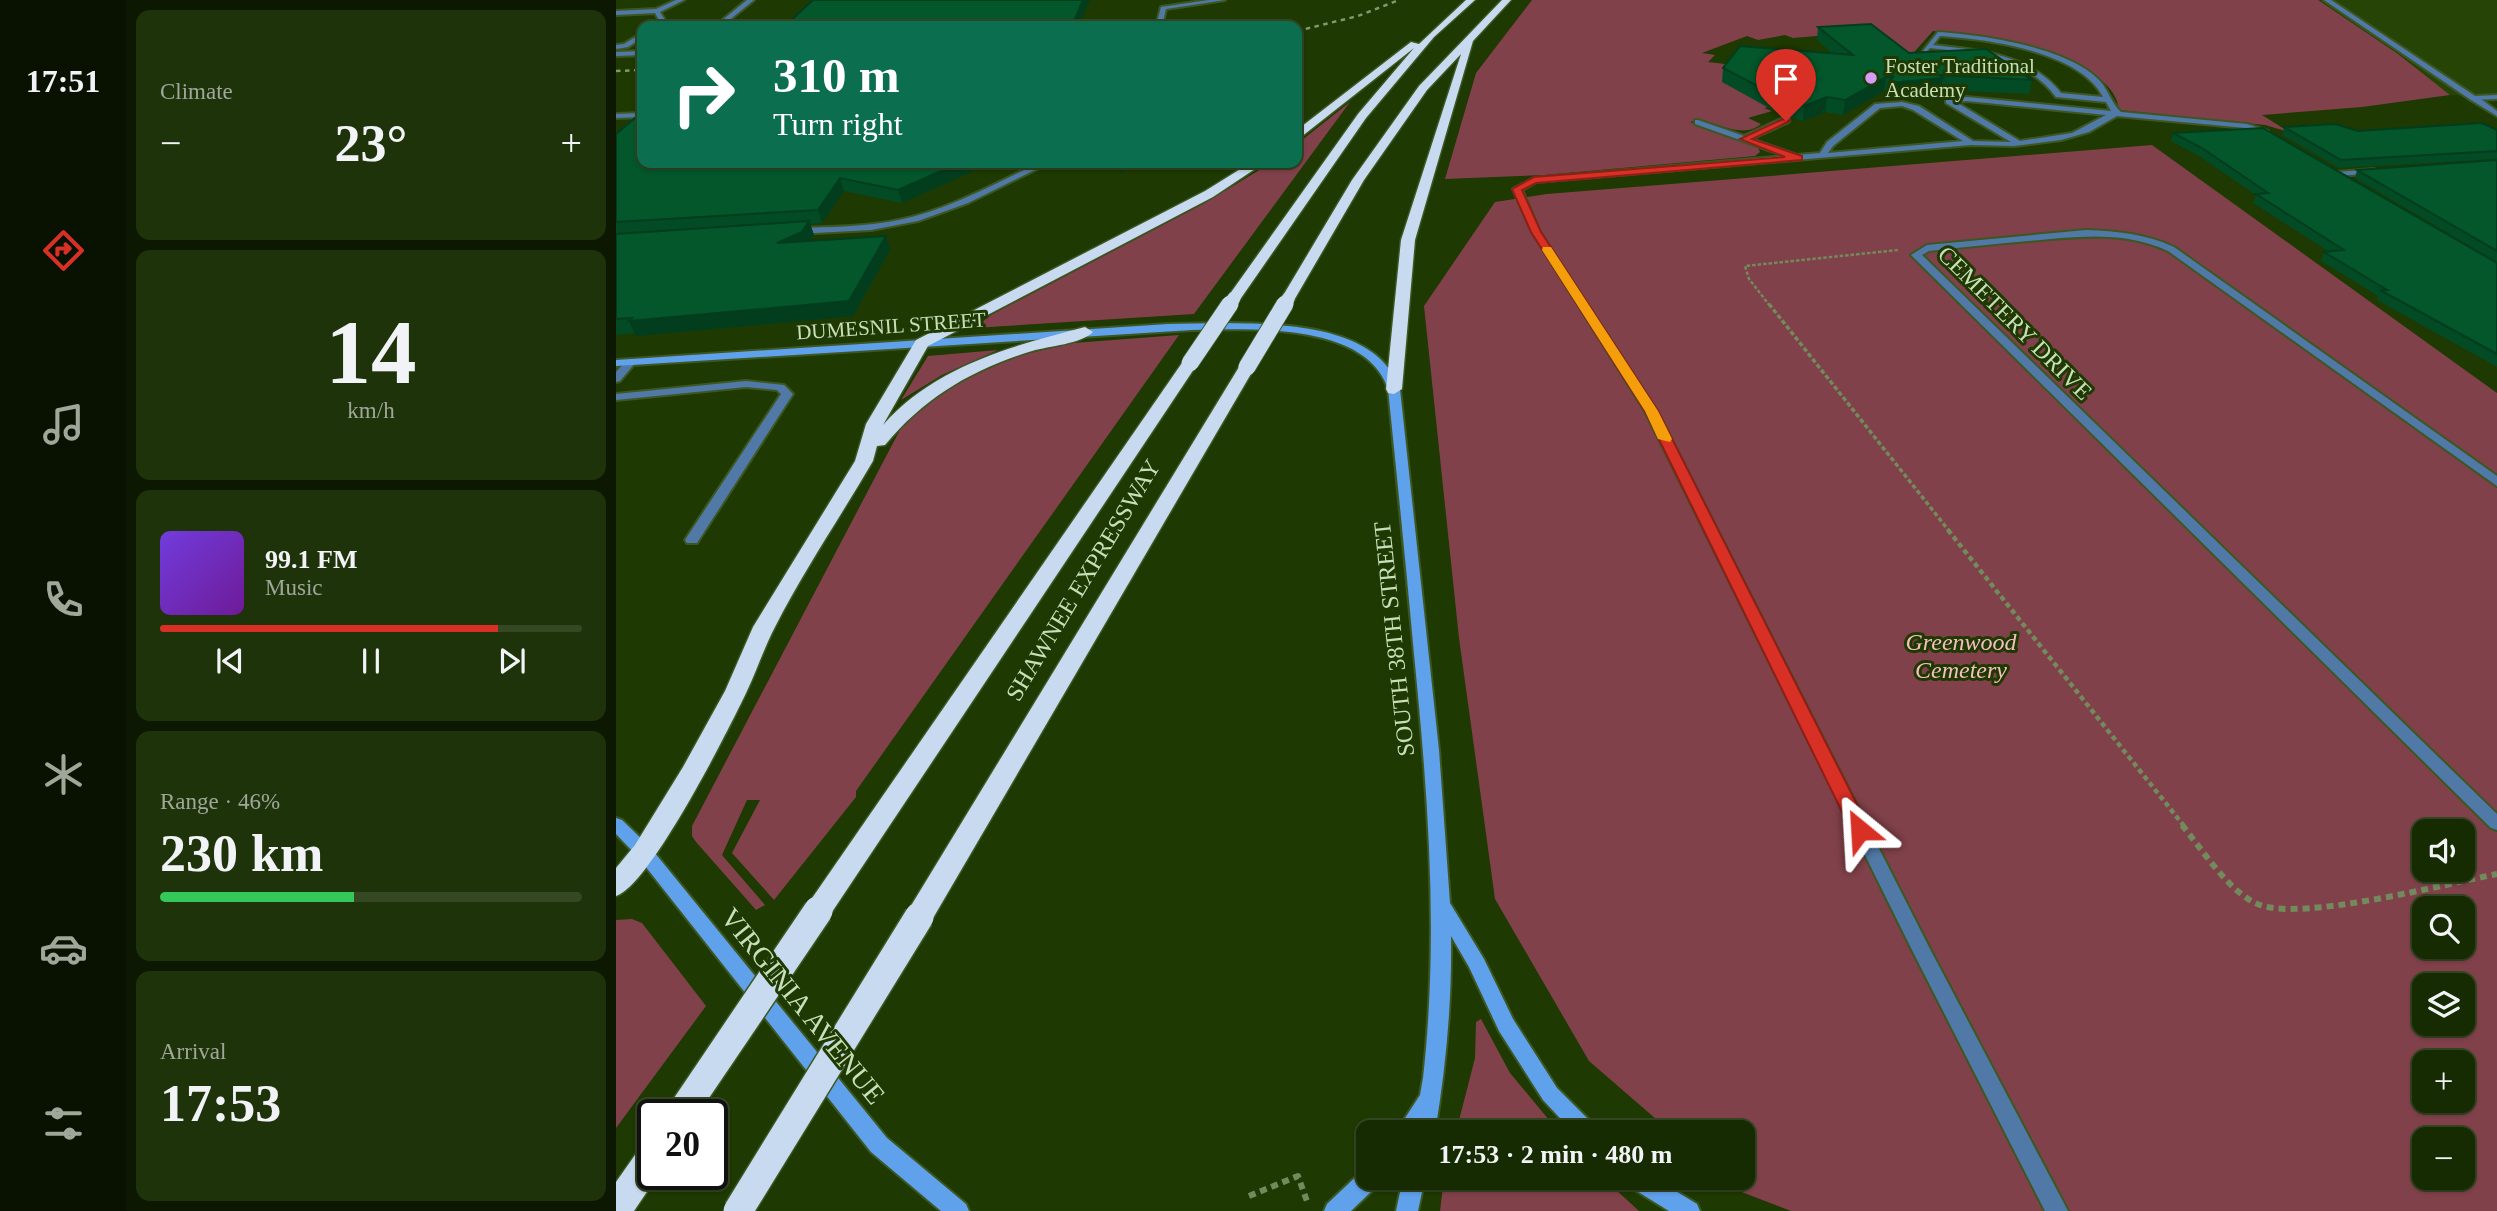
<!DOCTYPE html>
<meta charset="utf-8">
<style>
body{margin:0;font-family:Georgia,serif;background:#1f330b;color:#f1f3f6;height:100vh;display:flex;flex-direction:column;font-size:26px;white-space:nowrap}
*{box-sizing:border-box;margin:0}
p{font-size:23px;color:#9ea799}
.icon{flex:none;width:38px;height:38px;fill:none;stroke:currentColor;stroke-width:2;stroke-linecap:round;stroke-linejoin:round}
.map{position:relative;flex:1;overflow:hidden}
.sheet{display:flex;flex-direction:column;gap:10px;padding:10px;background:#0c1801;width:490px}
.sheet>*{flex:none}
.banner{position:absolute;left:21px;top:21px;width:665px;height:147px;border-radius:14px;box-shadow:0 2px 5px #0004,0 0 0 2px #354723;background:#0b6e4f;color:#fff;overflow:hidden}
.controls{position:absolute;left:1796px;top:819px;display:grid;gap:14px}
.controls a{display:grid;place-items:center;width:63px;height:63px;border-radius:14px;background:#162b01;box-shadow:0 2px 5px #0004,0 0 0 2px #354723;font-size:35px}
.speed{position:absolute;left:21px;top:1099px;display:flex;gap:14px;font-size:35px;font-weight:700;text-align:center}
.speed>*{display:grid;place-content:center;width:91px;height:91px;border-radius:50%;background:#162b01;box-shadow:0 2px 5px #0004,0 0 0 2px #354723;line-height:1}
.speed .limit{border:4px solid #111;border-radius:10px;background:#fff;color:#111}
.pin{position:absolute;display:grid;place-items:center;width:60px;height:60px;color:#fff;margin:-72px -30px;border-radius:50% 50% 50% 0;rotate:-45deg;box-shadow:0 0 7px #0007}
.pin .icon{rotate:45deg}
.me{position:absolute;width:77px;margin:-38px;rotate:333deg;stroke-linejoin:round;filter:drop-shadow(0 0 5px #0008)}
.turn{display:flex;align-items:center;gap:24px;height:147px;padding:0 21px;font-size:32px}
.turn .icon{width:91px;height:91px;stroke-width:2.5}
.turn b{display:block;font-size:49px;line-height:60px}
.big{font-size:52px;font-weight:700;line-height:1.1}
.sheet .card{flex:1;display:flex;flex-direction:column;justify-content:center;gap:10px;min-width:0;padding:0 24px;border-radius:14px;background:#1f330b}
.sheet .dial{align-items:center;gap:0}
.dial b{font-size:91px;line-height:1}
.song{display:flex;align-items:center;gap:21px}
.cover{width:84px;height:84px;border-radius:10px;background:linear-gradient(135deg,hsl(260 70% 55%),hsl(280 70% 35%))}
.played{height:7px;border-radius:4px;background:linear-gradient(90deg,#d93025 80%,#354723 80%)}
.keys{display:flex;justify-content:space-around;direction:ltr}
.heat{display:flex;justify-content:space-between;align-items:center;font-size:38px;direction:ltr}
.charge{height:10px;border-radius:5px;background:linear-gradient(90deg,#34c759 46%,#354723 0)}
.trip{position:absolute;left:740px;top:1120px;width:399px;height:70px;border-radius:14px;background:#162b01;box-shadow:0 2px 5px #0004,0 0 0 2px #354723;font-weight:700;line-height:70px;text-align:center}
main{display:flex;flex:1;min-height:0}
.dock{display:flex;flex-direction:column;width:126px;justify-content:space-around;align-items:center;background:#091100;color:#9ea799}
.dock .icon{width:49px;height:49px}
.dock .active{color:#d93025}
.dock b{font-size:32px;color:#f1f3f6}
.map>svg:first-child{display:block}
</style>
<main>
<nav class="dock">
<b>17:51</b>
<svg class="icon active" aria-label="directions" viewBox="0 0 24 24"><path d="M12 3l9 9-9 9-9-9zM9 14v-3h6M13 9l2 2-2 2"/></svg>
<svg class="icon" aria-label="music" viewBox="0 0 24 24"><path d="M9 18V5l10-2v13"/><circle cx="6" cy="18" r="3"/><circle cx="16" cy="16" r="3"/></svg>
<svg class="icon" aria-label="phone" viewBox="0 0 24 24"><path d="M5 4h4l2 5-3 2q2 4 5 5l2-3 5 2v4C11 20 4 13 5 4z"/></svg>
<svg class="icon" aria-label="climate" viewBox="0 0 24 24"><path d="M12 3v18M4 7l16 10M4 17L20 7"/></svg>
<svg class="icon" aria-label="car" viewBox="0 0 24 24"><path d="M5 17H2v-5l4-1 3-4h7l3 4 3 1v5h-3M9 17h6M6 11h13"/><circle cx="7" cy="17" r="2"/><circle cx="17" cy="17" r="2"/></svg>
<svg class="icon" aria-label="filters" viewBox="0 0 24 24"><path d="M4 7h16M4 17h16"/><circle cx="9" cy="7" r="2"/><circle cx="15" cy="17" r="2"/></svg>
</nav>
<section class="sheet">
<div class="card"><p>Climate</p>
<div class="heat"><a>−</a><b class="big">23°</b><a>+</a></div>
</div>
<div class="card dial"><b>14</b><p>km/h</p></div>
<div class="card">
<div class="song"><i class="cover"></i><div><b>99.1 FM</b><p>Music</p></div></div>
<div class="played"></div>
<div class="keys"><svg class="icon" aria-label="previous" viewBox="0 0 24 24"><path d="M18 5L8 12l10 7zM5 5v14"/></svg><svg class="icon" aria-label="pause" viewBox="0 0 24 24"><path d="M8 5v14M16 5v14"/></svg><svg class="icon" aria-label="next" viewBox="0 0 24 24"><path d="M6 5l10 7-10 7zM19 5v14"/></svg></div>
</div>
<div class="card"><p>Range · 46%</p><b class="big">230 km</b><div class="charge"></div></div>
<div class="card"><p>Arrival</p><b class="big">17:53</b></div>
</section>
<div class="map">
<svg width="1881" height="1211" viewBox="0 0 1881 1211">
<rect width="100%" height="100%" fill="#1e3901"/>
<path fill="#264405" d="M1701 0H1881V97L1834 95 1782 54Z"/>
<g fill="#81414a" fill-rule="evenodd">
<path d="M916 0H1702L1782 54 1834 95 1746 107 1646 115 1673 132 1649 125 1503 110C1498 54 1363 36 1317 31L1291 60 1224 34 1177 38 1169 35 1142 40 1131 36 1086 53 1099 55 1092 62 1109 64 1107 68 1115 69 1169 103 1148 108 1156 111 1132 118 1145 124C1123 142 1097 116 1074 122L1142 148 1144 152 1139 156 928 175 829 179 860 73Z"/>
<path d="M734 102 578 314 358 328 375 315 587 204 655 163H681V144Z"/>
<path d="M1536 145 1881 393V1211H1175L1123 1191 1107 1178H1127V1132H1055L973 1061 879 899 843 638 808 306 879 202 931 194ZM1808 831H1846V870H1808ZM1808 908H1846V947H1808ZM1808 985H1846V1024H1808ZM1808 1062H1846V1101H1808ZM1808 1139H1846V1178H1808Z"/>
<path d="M563 335 240 791V797L158 900 116 853 144 800H131L106 855 149 905 140 910 80 842 76 836V826L286 426 323 391 401 356 457 343Z"/>
<path d="M382 350 326 375 285 400 312 356Z"/>
<path d="M16 919 26 923 90 1006 0 1128V920Z"/>
<path d="M865 1019 894 1073 943 1132H840L859 1058 860 1022Z"/>
<path d="M828 1178H987L1023 1211H824Z"/>
</g>
<g fill="none" stroke-linecap="round" stroke-linejoin="round">
<g stroke="#3d5722" stroke-width="4">
<g id="lane">
<path d="M60 0H68L44 12 49 20 42 26H35L43 20 39 13 0 15V11L40 9Z"/>
<path d="M131 0H138L106 26H99Z"/>
<path d="M593 0H609L550 9 546 26H540L545 7Z"/>
<path d="M1708 0H1715L1859 96 1881 95V99L1855 100Z"/>
<path d="M1322 32C1367 35 1451 47 1483 80 1492 89 1495 103 1505 112L1631 124 1652 131 1648 133 1630 128 1501 116 1473 132 1445 140 1398 146 1355 145 920 182 906 190 924 232 1041 411 1314 949 1452 1211H1429L1297 952 1029 411 916 232 897 189 918 178 1169 156 1079 124V120H1082L1128 136 1167 118H1173V122L1135 139 1181 155 1204 153 1211 142 1259 104 1286 102 1303 106 1357 141 1395 142 1330 103V99L1351 97 1495 111 1490 102 1440 97C1410 57 1361 53 1314 48L1311 51H1307ZM1324 36C1370 39 1464 51 1487 97L1445 93C1414 54 1363 50 1317 45ZM1351 101 1490 115 1456 133 1404 141 1340 102ZM1286 106 1297 110 1347 141 1212 153 1217 146 1264 108Z"/>
<path d="M26 33V38L12 47 0 49V45L8 44Z"/>
<path d="M26 51V55L0 56V52Z"/>
<path d="M1470 230C1501 231 1530 234 1558 247L1881 476V486L1552 251C1506 230 1460 237 1412 241 1379 244 1346 247 1313 251L1306 255 1881 814V830L1875 828 1295 255 1311 245Z"/>
<path d="M15 359 20 362 4 381 0 382V372L11 360Z"/>
<path d="M130 381 168 385 177 394 81 543H71L69 540 165 394 161 390 130 387 0 400V394Z"/>
</g>
</g>
<g stroke="#3d5722" stroke-width="4">
<g id="street">
<path d="M1855 96H1861L1881 111V116L1855 100Z"/>
<path d="M26 113V117L0 118V114Z"/>
<path d="M423 163H433L352 203 302 221 255 230 180 234 176 231 180 228C214 227 249 227 283 220 332 210 378 184 423 163Z"/>
<path d="M1758 169 1762 171 1761 173 1721 176 1717 174 1721 172Z"/>
</g>
</g>
<g stroke="#3d5722" stroke-width="4">
<g id="secondary">
<path d="M605 323C662 324 761 323 784 389L823 750 834 903 868 959 897 1019 941 1088 978 1125 981 1132H957L927 1100 883 1031 853 967 835 936C836 1003 830 1067 819 1132H780L804 1095 807 1078C823 936 812 795 798 654 790 565 781 477 772 389 750 322 633 329 576 330L0 366V360L552 324Z"/>
<path d="M0 818 6 820 34 847 271 1138 350 1204 353 1211H325L255 1152 22 857 0 834Z"/>
<path d="M752 1168V1178H765L762 1185 735 1211H708L711 1204 746 1171Z"/>
<path d="M787 1178H809L802 1211H780Z"/>
<path d="M1008 1178H1038L1081 1204 1084 1211H1053L1011 1185Z"/>
</g>
</g>
<g stroke="#3d5722" stroke-width="3">
<g id="highway">
<path d="M850 0H859L818 37 750 118 623 301H613L611 298 742 114 798 48 685 137 681 138V130L795 42 803 44Z"/>
<path d="M886 0H895L857 41 799 240 786 389 778 394 772 393 770 389 785 240 845 54 811 90 748 180 677 302 672 303 665 299 736 180 803 86Z"/>
<path d="M634 163H648L597 197 312 346 267 425C319 366 396 346 469 327L477 332C465 344 433 346 416 351 357 369 309 397 269 445L261 446 257 461C225 516 188 570 159 627 148 648 141 670 131 691 113 729 34 886 0 896V868L19 845 67 767 109 691 137 627 239 461 250 424 300 340 589 191Z"/>
<path d="M574 358 582 363 212 918 202 922 192 918 188 911 192 904 568 360Z"/>
<path d="M631 362 639 367 313 925 303 928 293 925 289 917 293 909 623 367Z"/>
<path d="M37 1140V1174H43L18 1211H0V1182L26 1145Z"/>
</g>
</g>
<path stroke="#728a5c" stroke-width="2.5" stroke-dasharray="3.5 2" stroke-linecap="butt" d="M1154 306 1133 279 1129 266 1282 250"/>
<path stroke="#728a5c" stroke-width="3.5" stroke-dasharray="4.5 2.5" stroke-linecap="butt" d="M1153 304 1334 532"/>
<path stroke="#728a5c" stroke-width="4.5" stroke-dasharray="5 3.5" stroke-linecap="butt" d="M1332 530 1568 826"/>
<g stroke="#728a5c" stroke-width="6" stroke-dasharray="7 5" stroke-linecap="butt">
<path d="M1566 825C1586 849 1614 894 1644 905 1688 921 1829 884 1881 874"/>
<path d="M633 1196 682 1176 692 1204"/>
</g>
<use href="#lane" fill="#5179a7" fill-rule="evenodd"/>
<use href="#street" fill="#5179a7" fill-rule="evenodd"/>
<use href="#secondary" fill="#60a1eb" fill-rule="evenodd"/>
<use href="#highway" fill="#c7daf0" fill-rule="evenodd"/>
<g stroke="#82996d" stroke-width="2.5" stroke-dasharray="4.5 4.5" stroke-linecap="butt">
<path d="M681 31 742 16 783 0"/>
<path d="M0 71 26 70"/>
</g>
<g stroke="#3d5722" stroke-width="15" stroke-linecap="butt">
<g id="highway-bridge-far2">
<path d="M613 306 618 298"/>
<path d="M668 306 672 299"/>
</g>
</g>
<g stroke="#3d5722" stroke-width="19" stroke-linecap="butt">
<g id="highway-bridge-far1">
<path d="M574 363 614 304"/>
<path d="M631 367 669 304"/>
</g>
</g>
<g stroke="#3d5722" stroke-width="32" stroke-linecap="butt">
<g id="highway-bridge">
<path d="M64 1115 202 911"/>
<path d="M122 1211 303 917"/>
</g>
</g>
<use href="#highway-bridge-far2" stroke="#c7daf0" stroke-width="13"/>
<use href="#highway-bridge-far1" stroke="#c7daf0" stroke-width="17"/>
<use href="#highway-bridge" stroke="#c7daf0" stroke-width="29"/>
</g>
<g fill="#034b25">
<path d="M1202 27 1293 53 1416 80 1413 94 1325 90 1324 92 1271 97 1272 92 1268 91 1227 115 1209 112 1187 121 1166 115 1106 82 1107 68 1217 54 1201 40Z"/>
<path d="M1668 127 1742 131 1881 130V159L1723 168 1666 135Z"/>
<path d="M1557 133 1881 263V367L1761 300 1762 296 1705 261 1708 252 1712 251 1637 203 1640 195 1583 156 1555 141Z"/>
<path d="M0 134 26 163H375L286 203 228 191 206 223 194 224 198 235 194 241 270 236 274 250 237 316 20 336 19 333 0 335Z"/>
<path d="M1881 160V262L1739 178 1741 170Z"/>
</g>
<g fill="#023d1e">
<path d="M467 0H474L462 26H456Z"/>
<path d="M1270 77 1268 91 1227 115 1229 100Z"/>
<path d="M1327 78 1324 92 1271 97 1273 83Z"/>
<path d="M1211 97 1209 112 1187 121 1188 106Z"/>
<path d="M343 163H375L286 203 282 190Z"/>
<path d="M502 163H525L504 173Z"/>
<path d="M224 178 228 191 206 223 202 210Z"/>
<path d="M193 221 198 235 191 245 161 243Z"/>
<path d="M270 236 274 250 237 316 20 336 13 321Z"/>
</g>
<g fill="#03572b" stroke="#023d1e" stroke-width="2">
<path d="M197 0H467L456 26H169Z"/>
<path d="M1255 24 1293 53 1370 49 1416 80 1323 75 1327 78 1273 83 1277 77H1270L1229 100 1211 97 1188 106 1168 100 1107 68 1124 46 1237 55 1202 27Z"/>
<path d="M26 112V163H343L282 190 224 178 202 210 0 222V134Z"/>
<path d="M1866 123 1881 130V151L1725 160 1668 127 1719 124 1742 131Z"/>
<path d="M1647 128 1881 263V354L1764 290H1771L1708 252 1728 250 1640 194 1652 193 1586 148 1557 133Z"/>
<path d="M1881 160V251L1741 170Z"/>
<path d="M193 221 186 232 161 243 270 236 233 301 13 321 16 318 0 319V234Z"/>
</g>
<path fill="#d93025" stroke="#8d1f18" stroke-width="2" d="M1167 119 1174 121 1136 139 1186 156V160L920 183 906 190 925 232 1042 411 1254 830 1244 837 1235 830 1029 411 915 232 896 189 918 177 1169 157 1124 139Z"/>
<path fill="#f59e0b" d="M927 247H935L1042 411 1056 439 1054 442 1042 439 1029 411 926 250Z"/>
<circle fill="#d79bf9" stroke="#1e3901" stroke-width="2.5" cx="1255" cy="78" r="7"/>
<g text-anchor="middle" dominant-baseline="central" stroke-width="6" stroke-linejoin="round" paint-order="stroke">
<g font-size="21" fill="#c9deba" stroke="#1e3901" text-anchor="start">
<text x="1269" y="66">Foster Traditional<tspan x="1269" dy="24">Academy</tspan></text>
</g>
<g font-size="21" fill="#c9deba" stroke="#1e3901">
<text transform="translate(275 326) rotate(-4)">DUMESNIL STREET</text>
</g>
<g font-size="24" fill="#c9deba" stroke="#1e3901">
<text transform="translate(1399 323) rotate(45)">CEMETERY DRIVE</text>
<text transform="translate(467 580) rotate(-59)">SHAWNEE EXPRESSWAY</text>
<text transform="translate(778 639) rotate(-96)">SOUTH 38TH STREET</text>
</g>
<g font-size="24" font-style="italic" fill="#f4bec2" stroke="#1e3901">
<text x="1345" y="642">Greenwood<tspan x="1345" dy="28">Cemetery</tspan></text>
</g>
<g font-size="28" fill="#c9deba" stroke="#1e3901">
<text transform="translate(187 1006) rotate(51)">VIRGINIA AVENUE</text>
</g>
</g>
</svg>
<div class="controls">
<a><svg class="icon" aria-label="sound" viewBox="0 0 24 24"><path d="M4 9h4l5-4v14l-5-4H4zM17 9q2 3 0 6"/></svg></a>
<a><svg class="icon" aria-label="search" viewBox="0 0 24 24"><circle cx="10" cy="10" r="6"/><path d="M15 15l6 6"/></svg></a>
<a><svg class="icon" aria-label="layers" viewBox="0 0 24 24"><path d="M12 4l9 5-9 5-9-5zM3 14l9 5 9-5"/></svg></a>
<a>+</a>
<a>−</a>
</div>
<div class="speed"><div class="limit">20</div></div>
<div class="pin" style="left:1170px;top:121px;background:#d93025"><svg class="icon" aria-label="arrive" viewBox="0 0 24 24"><path d="M6 21V4h12l-3 4 3 4H6"/></svg></div>
<svg class="me" style="left:1244px;top:830px" viewBox="-20 -20 40 40"><path d="M0-17L14 15 0 8-14 15z" fill="#d93025" stroke="#fff" stroke-width="4"/></svg>
<div class="trip">17:53 · 2 min · 480 m</div>
<div class="banner">
<div class="turn"><svg class="icon" aria-label="right" viewBox="0 0 24 24"><path d="M7 20v-9h11M14 6l5 5-5 5"/></svg><div><b>310 m</b>Turn right</div></div>
</div>
</div>
</main>
